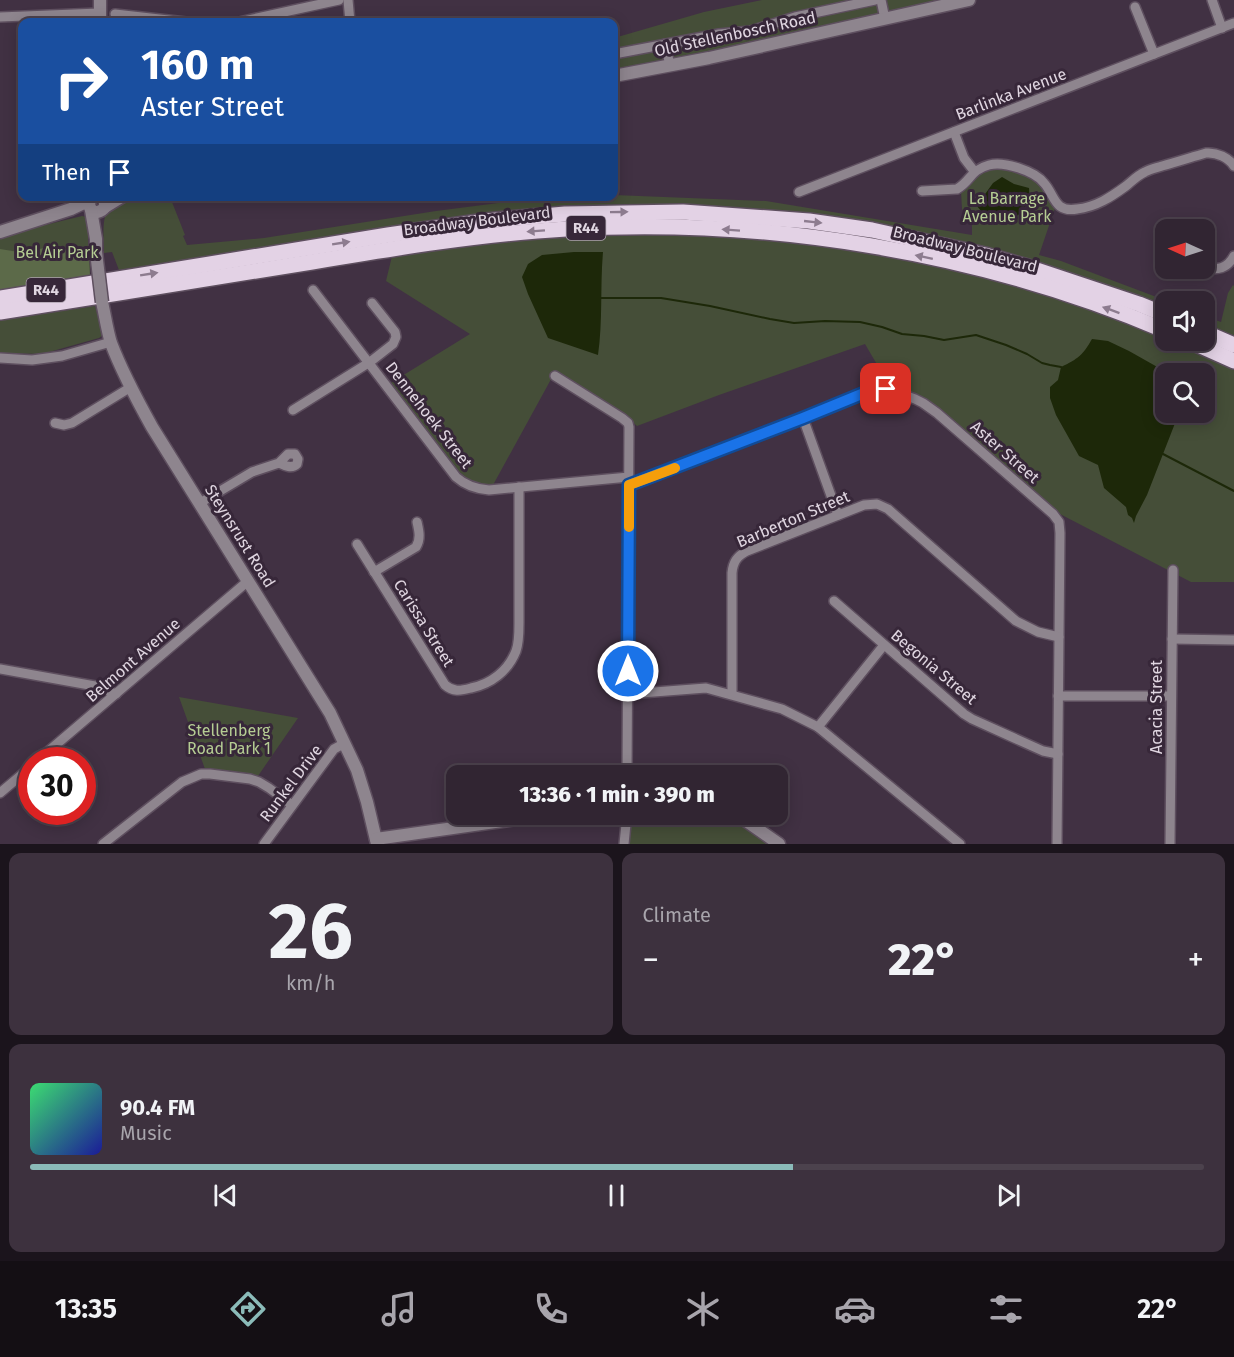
<!DOCTYPE html>
<meta charset="utf-8">
<style>
body{margin:0;font-family:"Fira Sans",sans-serif;background:#3d313e;color:#f1f3f6;height:100vh;display:flex;flex-direction:column;font-size:22px;white-space:nowrap}
*{box-sizing:border-box;margin:0}
p{font-size:20px;color:#a8a5ac}
.icon{flex:none;width:33px;height:33px;fill:none;stroke:currentColor;stroke-width:2;stroke-linecap:round;stroke-linejoin:round}
.map{position:relative;height:844px;overflow:hidden}
.side{display:flex;flex-direction:column;gap:9px;padding:9px;background:#1b141c;flex:1}
.side>*{flex:none}
.banner{position:absolute;left:18px;top:18px;width:600px;height:183px;border-radius:12px;box-shadow:0 3px 15px #0003,0 0 0 2px #4c424d;background:#1a4fa0;color:#fff;overflow:hidden}
.needle{width:39px;rotate:273deg}
.tools{position:absolute;left:1155px;top:219px;display:grid;gap:12px}
.tools a{display:grid;place-items:center;width:60px;height:60px;border-radius:12px;background:#312532;box-shadow:0 3px 15px #0003,0 0 0 2px #4c424d;font-size:30px}
.speed{position:absolute;left:18px;top:747px;display:flex;gap:12px;font-size:30px;font-weight:700;text-align:center}
.speed>*{display:grid;place-content:center;width:78px;height:78px;border-radius:50%;background:#312532;box-shadow:0 3px 15px #0003,0 0 0 2px #4c424d;line-height:1}
.speed .limit{border:9px solid #d22;background:#fff;color:#111}
.pin{position:absolute;display:grid;place-items:center;width:51px;height:51px;color:#fff;margin:-26px;border-radius:12px;box-shadow:0 3px 9px #0006}
.me{position:absolute;width:66px;margin:-33px;rotate:0deg;stroke-linejoin:round;filter:drop-shadow(0 0 4px #0008)}
.turn{display:flex;align-items:center;gap:21px;height:126px;padding:0 24px;font-size:27px}
.turn .icon{width:78px;height:78px;stroke-width:2.5}
.turn b{display:block;font-size:42px;line-height:51px}
.then{display:flex;align-items:center;height:57px;padding:0 24px;background:#0003;gap:12px;font-size:22px}
.big{font-size:45px;font-weight:800;line-height:1.1}
.side .widget{flex:1;display:flex;flex-direction:column;justify-content:center;gap:9px;min-width:0;padding:0 21px;border-radius:12px;background:#3d313e}
.side .dial{align-items:center;gap:0}
.dial b{font-size:78px;line-height:1}
.song{display:flex;align-items:center;gap:18px}
.cover{width:72px;height:72px;border-radius:9px;background:linear-gradient(135deg,hsl(140 70% 55%),hsl(240 70% 35%))}
.played{height:6px;border-radius:3px;background:linear-gradient(90deg,#8bbbb9 65%,#4c424d 65%)}
.keys{display:flex;justify-content:space-around;direction:ltr}
.heat{display:flex;justify-content:space-between;align-items:center;font-size:33px;direction:ltr}
.side .tiles{flex:1;display:grid;gap:9px;grid-template-columns:1fr 1fr}
.widget:last-child{grid-column:span 2}
.trip{position:absolute;left:446px;top:765px;width:342px;height:60px;border-radius:12px;background:#312532;box-shadow:0 3px 15px #0003,0 0 0 2px #4c424d;font-weight:800;line-height:60px;text-align:center}
.tabs{display:flex;height:96px;justify-content:space-around;align-items:center;background:#140f14;color:#a8a5ac}
.tabs .icon{width:42px;height:42px}
.tabs .active{color:#8bbbb9}
.tabs b{font-size:27px;color:#f1f3f6}
.map>svg:first-child{display:block}
</style>
<div class="map">
<svg width="1234" height="844" viewBox="0 0 1234 844">
<rect width="100%" height="100%" fill="#413143"/>
<g fill="#454e38" fill-rule="evenodd">
<path d="M762 0H946L614 72V38L704 12Z"/>
<path d="M1000 168 1012 170 1036 180 1055 208 1039 255 1061 261 1167 301 1166 302 1165 308 1114 287 1032 261 688 206 623 205 557 207 387 228 119 270 112 252 104 253C104 243 101 216 109 209 116 204 129 202 138 199L137 196 170 197 185 235 183 236 187 245 264 238 436 211 545 197 614 196V195L766 201 972 235V221L962 209 961 191C974 177 980 169 1000 168Z"/>
<path d="M82 216 87 217 89 221 88 240 90 276 0 291V236Z"/>
<path d="M677 233C750 238 825 242 898 257 975 273 1052 294 1125 323 1162 337 1197 353 1234 369V582H1191L1058 513 925 399 887 384 882 373 865 344 719 395 637 426 629 419 555 372 493 485 481 486 462 478 389 384 470 334 386 281 392 256 472 244 535 238ZM1166 374H1204V412H1166Z"/>
<path d="M1233 285 1234 286V337L1205 325 1204 316 1221 322 1228 293Z"/>
<path d="M95 306 100 325H102L103 335 99 338 42 354 0 353V320Z"/>
<path d="M179 697 298 718 258 776 247 773 205 769Z"/>
<path d="M633 814 718 815 733 821 769 844H628L631 819Z"/>
</g>
<path fill="#5c6a49" d="M51 246 89 255 90 276 0 291V249L25 253Z"/>
<g fill="#1d2809">
<path d="M1002 177 1014 184 1029 188C1032 222 992 232 975 203L978 197H983L993 183Z"/>
<path d="M574 252H603C600 286 603 321 598 355L548 338 528 294 522 277 528 264 542 255Z"/>
<path d="M1092 339 1108 341 1129 351 1168 373 1166 374V412L1179 413 1147 495 1136 516 1134 523 1132 518 1128 515 1126 507 1104 488 1098 465 1079 456 1056 415 1050 398V387L1058 380 1061 367C1078 359 1083 355 1092 339Z"/>
</g>
<g fill="none" stroke-linecap="round" stroke-linejoin="round">
<g stroke="#1d2809" stroke-width="2">
<path d="M601 298H661L710 306 770 319 794 323 825 321 860 322 882 327 902 334 924 336 944 340 976 335 1006 345 1027 354 1042 363 1050 365 1061 367"/>
<path d="M1163 454 1234 491"/>
</g>
<g stroke="#5e4f5f" stroke-width="12">
<g id="minor">
<path d="M348 0 350 22"/>
<path d="M881 0 885 19"/>
<path d="M1212 0 1222 28"/>
<path d="M1135 7 1154 54"/>
<path d="M115 14 186 22"/>
<path d="M0 17 99 13"/>
<path d="M239 22 339 0"/>
<path d="M665 44 670 65"/>
<path d="M614 54 719 34 751 31 795 17 875 0"/>
<path d="M954 132 964 158 974 171"/>
<path d="M922 191 957 189C971 181 970 170 989 165 1004 161 1035 171 1044 183 1055 195 1054 213 1077 209 1096 207 1111 197 1126 186 1132 181 1138 175 1145 172 1150 169 1156 168 1162 166 1177 162 1192 157 1206 153 1217 152 1229 158 1234 166"/>
<path d="M799 192 1234 23"/>
<path d="M1204 268C1218 270 1227 269 1234 256"/>
<path d="M313 290 456 477C466 486 476 489 489 490L629 477"/>
<path d="M0 358 32 360 62 356 111 342"/>
<path d="M555 376 622 418 628 423 629 427 627 776"/>
<path d="M293 410 370 362 393 344 396 337 395 332 372 303"/>
<path d="M803 418 838 515"/>
<path d="M55 423 64 425 72 423 131 387"/>
<path d="M629 485 803 418 875 389 890 390 915 399 923 403 937 413 1053 514 1059 522 1060 533 1057 844"/>
<path d="M200 503 252 472 279 463 288 454H295L298 459 297 464C292 469 285 466 279 463"/>
<path d="M357 544 445 685C453 692 460 691 471 688 491 684 508 671 516 651 519 643 519 632 519 623V487"/>
<path d="M374 572 416 547C421 539 419 531 417 522"/>
<path d="M834 601 964 714 972 719 1043 751 1058 754"/>
<path d="M1172 639 1234 640"/>
<path d="M0 669 95 686 116 694"/>
<path d="M628 694 706 688 782 709 818 727 960 844"/>
<path d="M732 694V573C733 562 737 556 747 551L864 505 877 504 888 509 1016 621 1038 632 1059 637"/>
<path d="M1058 696H1171"/>
<path d="M818 727 884 645"/>
<path d="M38 760 248 581"/>
<path d="M0 793 32 766"/>
<path d="M103 844 182 782 201 774H210L250 779 259 782 269 788 292 805"/>
<path d="M264 844 334 749 345 743"/>
<path d="M624 844 627 814"/>
<path d="M1170 844 1173 570"/>
</g>
</g>
<g stroke="#5e4f5f" stroke-width="15">
<g id="tertiary">
<path d="M100 22V0"/>
<path d="M614 76 709 58 969 0"/>
<path d="M93 196C83 207 96 219 105 207V200L102 196"/>
<path d="M105 207 123 196"/>
<path d="M91 210 96 239V252"/>
<path d="M0 232 71 209 90 200"/>
<path d="M102 302C105 315 107 330 111 343 122 372 137 400 152 427L330 713 357 770 367 802 377 844"/>
<path d="M734 814 745 820 779 844"/>
<path d="M376 839 552 814"/>
</g>
</g>
<g stroke="#5e4f5f" stroke-width="18">
<g id="primary">
<path d="M0 298 388 235 486 221 565 214 683 212 809 221 872 230 985 255 1031 268 1139 304 1166 315"/>
<path d="M0 312C104 295 208 279 312 262 396 248 480 234 566 229 766 217 981 252 1166 331"/>
<path d="M1204 332 1234 345"/>
<path d="M1187 340 1234 361"/>
</g>
</g>
<use href="#minor" stroke="#8e858e" stroke-width="9"/>
<use href="#tertiary" stroke="#8e858e" stroke-width="12"/>
<use href="#primary" stroke="#e3d2e5" stroke-width="15"/>
<g stroke="#5e4f5f" stroke-width="15" stroke-linecap="butt">
<path id="tertiary-bridge" d="M96 252 102 302"/>
</g>
<use href="#tertiary-bridge" stroke="#8e858e" stroke-width="12"/>
</g>
<defs><path id="oneway-solid" d="M-6-.8H1V-3.2L6.5 0L1 3.2V.8H-6Z" transform="scale(1.5)"/></defs>
<g fill="#8d7c8f">
<use href="#oneway-solid" transform="translate(619 212) rotate(-1)"/>
<use href="#oneway-solid" transform="translate(813 222) rotate(6)"/>
<use href="#oneway-solid" transform="translate(731 230) rotate(-176)"/>
<use href="#oneway-solid" transform="translate(536 231) rotate(176)"/>
<use href="#oneway-solid" transform="translate(341 243) rotate(-9)"/>
<use href="#oneway-solid" transform="translate(924 257) rotate(-168)"/>
<use href="#oneway-solid" transform="translate(149 274) rotate(-9)"/>
<use href="#oneway-solid" transform="translate(1111 310) rotate(-160)"/>
</g>
<g fill="none" stroke-linecap="round" stroke-linejoin="round">
<g stroke="#114b97" stroke-width="15">
<path id="route" d="M628 671 629 485 803 418 869 391 875 389H886"/>
</g>
<use href="#route" stroke="#1a73e8" stroke-width="10"/>
<path stroke="#f59e0b" stroke-width="10" d="M629 527V485L675 468"/>
</g>
<g text-anchor="middle" dominant-baseline="central" stroke-width="6" stroke-linejoin="round" paint-order="stroke">
<g fill="#372739" stroke="#ada2af" stroke-width="1.5">
<rect x="566.5" y="216" width="39" height="24" rx="4.5"/>
<rect x="26.5" y="278" width="39" height="24" rx="4.5"/>
</g>
<g font-size="15" font-weight="bold" fill="#e0d6e1">
<text x="586" y="228">R44</text>
<text x="46" y="290">R44</text>
</g>
<g font-size="16" fill="#e0d6e1" stroke="#372739">
<text transform="translate(735 34) rotate(-12)">Old Stellenbosch Road</text>
<text transform="translate(1011 94) rotate(-21)">Barlinka Avenue</text>
<text transform="translate(477 221) rotate(-7)">Broadway Boulevard</text>
<text transform="translate(965 249) rotate(14)">Broadway Boulevard</text>
<text transform="translate(429 415) rotate(52)">Dennehoek Street</text>
<text transform="translate(1005 452) rotate(41)">Aster Street</text>
<text transform="translate(793 519) rotate(-23)">Barberton Street</text>
<text transform="translate(240 536) rotate(58)">Steynsrust Road</text>
<text transform="translate(424 623) rotate(58)">Carissa Street</text>
<text transform="translate(133 660) rotate(-41)">Belmont Avenue</text>
<text transform="translate(934 667) rotate(40)">Begonia Street</text>
<text transform="translate(1156 707) rotate(-90)">Acacia Street</text>
<text transform="translate(291 783) rotate(-53)">Runkel Drive</text>
</g>
<g font-size="16" fill="#b5cd93" stroke="#372739">
<text x="1007" y="198">La Barrage<tspan x="1007" dy="18">Avenue Park</tspan></text>
<text x="57" y="252">Bel Air Park</text>
<text x="229" y="730">Stellenberg<tspan x="229" dy="18">Road Park 1</tspan></text>
</g>
</g>
</svg>
<div class="tools">
<a><svg class="needle" viewBox="-14 -14 28 28"><path d="M0-13l5 13h-10z" fill="#e53935"/><path d="M0 13l5-13h-10z" fill="#a8a5ac"/></svg></a>
<a><svg class="icon" aria-label="sound" viewBox="0 0 24 24"><path d="M4 9h4l5-4v14l-5-4H4zM17 9q2 3 0 6"/></svg></a>
<a><svg class="icon" aria-label="search" viewBox="0 0 24 24"><circle cx="10" cy="10" r="6"/><path d="M15 15l6 6"/></svg></a>
</div>
<div class="speed"><div class="limit">30</div></div>
<div class="pin" style="left:886px;top:389px;background:#d93025"><svg class="icon" aria-label="arrive" viewBox="0 0 24 24"><path d="M6 21V4h12l-3 4 3 4H6"/></svg></div>
<svg class="me" style="left:628px;top:671px" viewBox="-20 -20 40 40"><circle r="17" fill="#1a73e8" stroke="#fff" stroke-width="3"/><path d="M0-11L8 9 0 5-8 9z" fill="#fff"/></svg>
<div class="trip">13:36 · 1 min · 390 m</div>
<div class="banner">
<div class="turn"><svg class="icon" aria-label="right" viewBox="0 0 24 24"><path d="M7 20v-9h11M14 6l5 5-5 5"/></svg><div><b>160 m</b>Aster Street</div></div>
<div class="then">Then<svg class="icon" aria-label="arrive" viewBox="0 0 24 24"><path d="M6 21V4h12l-3 4 3 4H6"/></svg></div>
</div>
</div>
<section class="side">
<div class="tiles">
<div class="widget dial"><b>26</b><p>km/h</p></div>
<div class="widget"><p>Climate</p>
<div class="heat"><a>−</a><b class="big">22°</b><a>+</a></div>
</div>
<div class="widget">
<div class="song"><i class="cover"></i><div><b>90.4 FM</b><p>Music</p></div></div>
<div class="played"></div>
<div class="keys"><svg class="icon" aria-label="previous" viewBox="0 0 24 24"><path d="M18 5L8 12l10 7zM5 5v14"/></svg><svg class="icon" aria-label="pause" viewBox="0 0 24 24"><path d="M8 5v14M16 5v14"/></svg><svg class="icon" aria-label="next" viewBox="0 0 24 24"><path d="M6 5l10 7-10 7zM19 5v14"/></svg></div>
</div>
</div>
</section>
<nav class="tabs">
<b>13:35</b>
<svg class="icon active" aria-label="directions" viewBox="0 0 24 24"><path d="M12 3l9 9-9 9-9-9zM9 14v-3h6M13 9l2 2-2 2"/></svg>
<svg class="icon" aria-label="music" viewBox="0 0 24 24"><path d="M9 18V5l10-2v13"/><circle cx="6" cy="18" r="3"/><circle cx="16" cy="16" r="3"/></svg>
<svg class="icon" aria-label="phone" viewBox="0 0 24 24"><path d="M5 4h4l2 5-3 2q2 4 5 5l2-3 5 2v4C11 20 4 13 5 4z"/></svg>
<svg class="icon" aria-label="climate" viewBox="0 0 24 24"><path d="M12 3v18M4 7l16 10M4 17L20 7"/></svg>
<svg class="icon" aria-label="car" viewBox="0 0 24 24"><path d="M5 17H2v-5l4-1 3-4h7l3 4 3 1v5h-3M9 17h6M6 11h13"/><circle cx="7" cy="17" r="2"/><circle cx="17" cy="17" r="2"/></svg>
<svg class="icon" aria-label="filters" viewBox="0 0 24 24"><path d="M4 7h16M4 17h16"/><circle cx="9" cy="7" r="2"/><circle cx="15" cy="17" r="2"/></svg>
<b>22°</b>
</nav>
